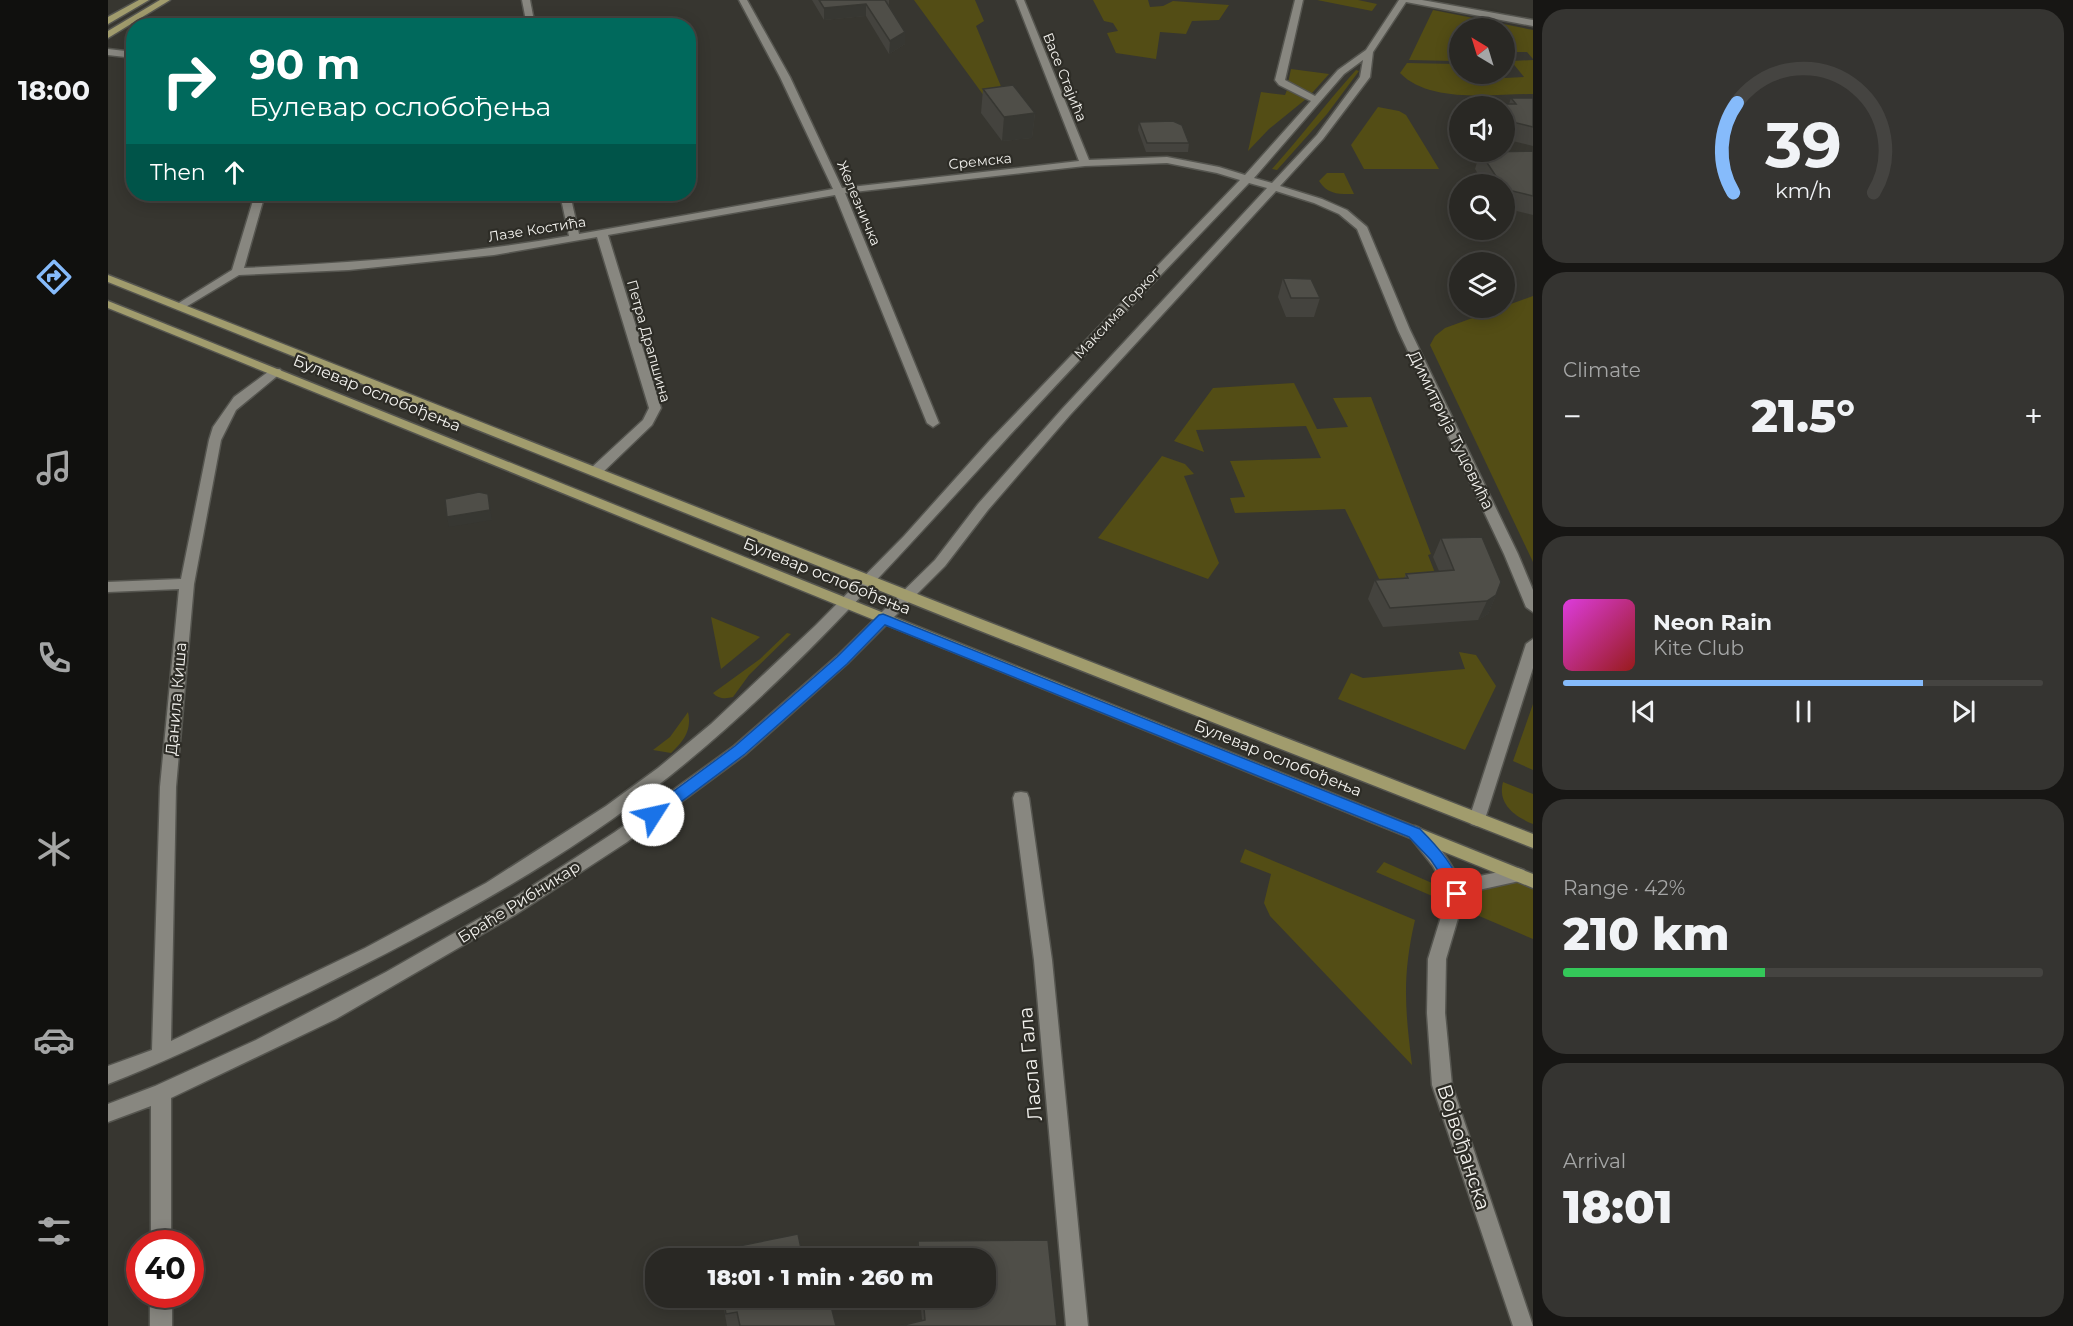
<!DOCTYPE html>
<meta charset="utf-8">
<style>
body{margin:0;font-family:Montserrat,sans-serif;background:#353431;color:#f1f3f6;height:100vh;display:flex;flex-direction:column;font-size:22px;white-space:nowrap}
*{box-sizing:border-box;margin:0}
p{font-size:20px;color:#a5a6a6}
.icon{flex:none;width:33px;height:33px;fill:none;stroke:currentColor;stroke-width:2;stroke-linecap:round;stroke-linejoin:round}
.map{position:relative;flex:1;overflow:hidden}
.panel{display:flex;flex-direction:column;gap:9px;padding:9px;background:#171614;width:540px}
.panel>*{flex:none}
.banner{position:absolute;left:18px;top:18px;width:570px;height:183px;border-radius:24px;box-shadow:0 3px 15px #0003,0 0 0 2px #454441;background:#00695c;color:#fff;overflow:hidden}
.needle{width:39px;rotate:322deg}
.fabs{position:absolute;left:1341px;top:18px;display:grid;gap:12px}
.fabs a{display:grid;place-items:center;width:66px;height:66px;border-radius:50%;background:#292824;box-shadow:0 3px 15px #0003,0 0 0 2px #454441;font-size:30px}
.speed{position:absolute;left:18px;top:1230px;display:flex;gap:12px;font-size:30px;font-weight:700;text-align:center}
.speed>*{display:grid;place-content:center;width:78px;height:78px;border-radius:50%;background:#292824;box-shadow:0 3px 15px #0003,0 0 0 2px #454441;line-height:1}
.speed .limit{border:9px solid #d22;background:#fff;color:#111}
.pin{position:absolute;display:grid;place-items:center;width:51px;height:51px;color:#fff;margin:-26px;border-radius:12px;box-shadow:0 3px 9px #0006}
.me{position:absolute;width:66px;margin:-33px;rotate:55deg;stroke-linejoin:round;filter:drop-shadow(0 0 4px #0008)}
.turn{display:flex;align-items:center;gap:21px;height:126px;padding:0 24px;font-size:27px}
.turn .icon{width:78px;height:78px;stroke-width:2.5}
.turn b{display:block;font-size:42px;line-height:51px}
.then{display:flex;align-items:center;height:57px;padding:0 24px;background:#0003;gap:12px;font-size:22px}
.big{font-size:45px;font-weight:800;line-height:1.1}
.panel .widget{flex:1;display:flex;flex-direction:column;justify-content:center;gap:9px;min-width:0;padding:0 21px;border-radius:24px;background:#353431}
.panel .dial{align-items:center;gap:0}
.dial svg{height:156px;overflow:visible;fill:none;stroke:#454441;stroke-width:7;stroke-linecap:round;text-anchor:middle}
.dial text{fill:#f1f3f6;stroke:none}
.song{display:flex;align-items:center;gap:18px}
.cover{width:72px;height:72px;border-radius:9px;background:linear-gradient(135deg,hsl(300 70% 55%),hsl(0 70% 35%))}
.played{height:6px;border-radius:3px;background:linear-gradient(90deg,#86bbfb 75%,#454441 75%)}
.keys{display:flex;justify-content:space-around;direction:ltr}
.heat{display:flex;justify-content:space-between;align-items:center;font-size:33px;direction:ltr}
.charge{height:9px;border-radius:4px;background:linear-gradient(90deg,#34c759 42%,#454441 0)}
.trip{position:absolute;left:537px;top:1248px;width:351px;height:60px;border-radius:24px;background:#292824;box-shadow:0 3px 15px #0003,0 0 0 2px #454441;font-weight:800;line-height:60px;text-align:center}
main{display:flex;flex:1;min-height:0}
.dock{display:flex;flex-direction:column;width:108px;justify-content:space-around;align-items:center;background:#10100e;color:#a5a6a6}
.dock .icon{width:42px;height:42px}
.dock .active{color:#86bbfb}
.dock b{font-size:27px;color:#f1f3f6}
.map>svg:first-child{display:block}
</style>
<main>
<nav class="dock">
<b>18:00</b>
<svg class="icon active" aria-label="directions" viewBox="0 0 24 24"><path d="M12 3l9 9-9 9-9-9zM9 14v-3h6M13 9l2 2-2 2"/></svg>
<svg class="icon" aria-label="music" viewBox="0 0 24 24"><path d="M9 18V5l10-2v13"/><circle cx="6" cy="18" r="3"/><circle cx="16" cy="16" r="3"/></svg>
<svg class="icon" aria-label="phone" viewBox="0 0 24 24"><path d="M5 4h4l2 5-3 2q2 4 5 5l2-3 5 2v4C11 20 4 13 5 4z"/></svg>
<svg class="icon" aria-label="climate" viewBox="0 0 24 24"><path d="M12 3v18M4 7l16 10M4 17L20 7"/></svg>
<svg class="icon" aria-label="car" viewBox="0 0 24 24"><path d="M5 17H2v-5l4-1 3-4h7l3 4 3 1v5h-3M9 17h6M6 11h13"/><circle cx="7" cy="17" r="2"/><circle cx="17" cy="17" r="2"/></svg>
<svg class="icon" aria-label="filters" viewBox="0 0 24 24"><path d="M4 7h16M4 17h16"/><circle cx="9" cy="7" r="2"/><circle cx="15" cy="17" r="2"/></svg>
</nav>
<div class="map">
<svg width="1425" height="1326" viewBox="0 0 1425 1326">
<rect width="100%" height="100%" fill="#373630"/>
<g fill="#534d15">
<path d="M806 0H867L876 21 868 26 897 96 879 100Z"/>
<path d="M985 0H1040L1042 7 1055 6 1065 1 1121 5 1111 20 1084 21 1078 34 1052 32 1048 59 1008 53 999 33 1010 31 1005 23 996 21Z"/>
<path d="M1209 0H1250L1269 4 1264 11Z"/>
<path d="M1325 10 1425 30V59L1419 52H1397L1396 28H1352L1351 58H1345L1346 61 1301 60Z"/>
<path d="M1425 60V94C1386 94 1322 104 1292 73L1299 63 1348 64 1351 67 1352 74H1393L1397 78 1416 77 1403 61Z"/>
<path d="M1183 69 1221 74 1204 93H1201L1180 83Z"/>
<path d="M1248 70 1251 71 1219 114 1169 170 1164 169C1193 137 1219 102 1248 70Z"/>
<path d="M1179 90 1197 97 1198 99 1161 129 1140 151 1153 92 1177 95Z"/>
<path d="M1270 107 1291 111 1298 115 1331 169H1256L1243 145Z"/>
<path d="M1219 173H1236L1246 194C1231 194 1220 195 1211 181Z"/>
<path d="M1425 296V562L1322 345 1327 336 1337 328Z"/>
<path d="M1186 383 1209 429 1240 427 1225 398 1263 397 1323 554 1320 555 1331 583 1277 591 1237 509 1127 513 1122 498 1137 497 1122 461 1213 458 1198 426 1088 430 1096 452 1066 441 1105 388Z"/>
<path d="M1054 456 1077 464 1086 474 1076 476 1111 563 1100 579 990 538Z"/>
<path d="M603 617 652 637 613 669Z"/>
<path d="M679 633 683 634 641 675 625 697C618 699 610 699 605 693L652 659Z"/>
<path d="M1351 652 1368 655 1388 686 1357 750 1230 699 1243 673 1255 678 1357 669Z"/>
<path d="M1425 704V770L1405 761Z"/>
<path d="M580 712C584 730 576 741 563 753L545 750 562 737Z"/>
<path d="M1395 782 1425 794V824C1407 817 1389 804 1395 782Z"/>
<path d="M1137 849 1307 920C1294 976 1297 1009 1304 1065L1162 916 1156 903 1163 874 1132 862Z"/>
<path d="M1276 862 1349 894 1382 879 1425 881V939L1268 872Z"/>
</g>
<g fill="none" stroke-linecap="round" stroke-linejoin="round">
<g stroke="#55554f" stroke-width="3">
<g id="minor">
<path d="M414 0H422L427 26H419Z"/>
<path d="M631 0H639L682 77 734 188 971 161 908 0H916L981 160 1059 157 1111 167 1137 175 1203 101 1171 85 1167 80 1187 0H1195L1177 80 1207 96 1230 70 1258 50 1291 0H1314L1425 20V26L1298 2 1265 52 1262 77 1215 139 1172 186 1214 199 1239 210 1259 227 1302 330 1410 554 1425 590V612L1418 607 1396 554 1290 330 1249 229 1231 214 1206 203 1168 191 962 415 880 510 837 566 739 664 638 754 519 842 407 915 228 1019 63 1098V1244H43V1106L0 1122V1104L47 1086 148 1040 278 972 395 905 507 832 626 746 729 656 827 560 870 504 954 409 1159 188 1141 183C1058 270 973 357 892 446 787 560 684 678 563 775 453 863 327 930 202 992 135 1024 69 1057 0 1084V1066L44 1050 52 787 71 589 0 592V582L73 579 101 440 105 427 126 397 164 369H172L174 372 128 410 113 440 86 584 68 787 63 1041 257 948 378 883 498 806 550 768 603 724 708 625 796 536 882 440 1132 180 1109 173 1059 163 977 166 737 193 831 423 825 427 819 423 727 195 500 235 553 408 544 425 493 474 488 475 481 471 483 468 535 420 541 408 489 237 386 255 241 270 131 275 76 308 72 309 66 306 124 270 147 194H157L136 268C245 263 353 255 461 236L452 194H462L471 234 725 189 672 77ZM1255 60 1252 77 1209 135 1164 183 1146 178 1236 74Z"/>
<path d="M0 49 26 52V58L0 55Z"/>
<path d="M1425 639V668L1377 819 1375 824 1369 826 1363 824 1361 819 1418 644Z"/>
<path d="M913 792 919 793 921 798 944 960 980 1326H958L926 960 905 798 907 793Z"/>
<path d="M1307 826C1325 832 1344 866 1353 882L1362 878 1410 868 1416 870 1419 875 1416 880 1366 891 1356 898 1338 959 1337 1013 1344 1085 1425 1326H1405L1324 1085 1319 1013 1320 959 1340 894 1325 866 1299 833 1301 828Z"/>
<rect x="42" y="1294" width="22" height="32"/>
</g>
</g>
<g stroke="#55554f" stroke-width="3">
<g id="major">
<path d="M31 0H41L0 24V17Z"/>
<path d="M52 0H62L0 38V31Z"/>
<path d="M0 275 870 618 1425 834V848L860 626 0 282Z"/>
<path d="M0 301 1425 874V888L0 308Z"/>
</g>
</g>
<use href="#minor" fill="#888780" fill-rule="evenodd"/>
<use href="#major" fill="#a19c6d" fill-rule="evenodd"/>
</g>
<g fill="#44433e">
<path d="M704 0H781V6L797 32V44L781 54 758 16 716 20Z"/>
<path d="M875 89 927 113 924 138 894 141 873 113Z"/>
<path d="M1403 98H1425V146L1396 139V106H1359L1360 104H1401Z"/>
<path d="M1031 122 1081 143 1080 152H1038L1030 130Z"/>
<path d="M1425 151V215L1396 208V184H1376L1367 169 1372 152Z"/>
<path d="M1175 278 1212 298 1206 317H1178L1170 297Z"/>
<path d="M1333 538 1388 595 1380 614 1370 620 1275 627 1260 599 1267 580 1296 578 1298 574 1331 571 1325 557Z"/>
<path d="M940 1240 949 1326H792L814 1320 812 1298H878V1258H808L810 1241Z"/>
<path d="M614 1298H721L728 1326H619Z"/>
</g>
<g fill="#373732">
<path d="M758 4V16L716 20V8Z"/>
<path d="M797 32V44L781 54 782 41Z"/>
<path d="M927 113 924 138 894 141 896 117Z"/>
<path d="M380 494 384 520 341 527 339 517Z"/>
<path d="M1388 595 1380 614 1370 620 1379 601Z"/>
</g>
<g fill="#4f4e48" stroke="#373732" stroke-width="1.5">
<path d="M711 0H777L797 32 782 41 758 4 716 8Z"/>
<path d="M905 85 927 113 896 117 875 89Z"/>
<path d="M1403 98H1425V127L1396 120V106H1359L1360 104H1408Z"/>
<path d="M1065 121 1074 125 1081 143H1039L1031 122Z"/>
<path d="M1425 151V196L1396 189V184H1393L1372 152Z"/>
<path d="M1175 278 1203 279 1212 298H1183Z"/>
<path d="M371 492 380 494 382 510 339 517 337 499Z"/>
<path d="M1374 537 1393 582 1388 595 1379 601 1282 608 1267 580 1300 578 1298 574 1346 570 1333 538Z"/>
<path d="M690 1234 695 1258H607L606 1251Z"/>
<path d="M940 1240 949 1326H792L817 1320 815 1298H878V1258H811L810 1241Z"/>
<path d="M615 1298H721L728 1326H632L629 1312 618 1314Z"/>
</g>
<path fill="#1a73e8" stroke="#114b97" stroke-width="1.5" d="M775 614 1312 829C1332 849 1347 867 1357 894L1355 899 1349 901 1344 899 1335 878 1323 860 1301 837 777 625 739 664 637 754 550 819H540L538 815 540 810 627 746 729 657 771 615Z"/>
<g text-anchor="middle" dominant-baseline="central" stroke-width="4.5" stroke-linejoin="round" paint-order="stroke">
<g font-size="14" fill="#f2f1ed" stroke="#2d2c26">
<text transform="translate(957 77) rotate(68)">Васе Стајића</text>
<text transform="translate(872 161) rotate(-6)">Сремска</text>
<text transform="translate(751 203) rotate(67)">Железничка</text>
<text transform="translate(429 229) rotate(-9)">Лазе Костића</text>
<text transform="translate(1009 313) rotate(-47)">Максима Горког</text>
<text transform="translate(541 341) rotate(74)">Петра Драпшина</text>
</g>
<g font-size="16" fill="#f2f1ed" stroke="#2d2c26">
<text transform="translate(269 393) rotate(22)">Булевар ослобођења</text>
<text transform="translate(1343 430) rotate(64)">Димитрија Туцовића</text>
<text transform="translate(719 576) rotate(22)">Булевар ослобођења</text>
<text transform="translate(68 699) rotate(-85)">Данила Киша</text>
<text transform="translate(1170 758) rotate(22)">Булевар ослобођења</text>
<text transform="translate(411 902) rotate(-32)">Браће Рибникар</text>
</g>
<g font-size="20" fill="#f2f1ed" stroke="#2d2c26">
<text transform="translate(922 1064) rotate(-95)">Ласла Гала</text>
<text transform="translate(1356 1147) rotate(72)">Војвођанска</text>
</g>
</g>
</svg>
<div class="fabs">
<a><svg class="needle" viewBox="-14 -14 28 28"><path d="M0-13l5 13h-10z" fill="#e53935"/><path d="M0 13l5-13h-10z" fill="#a5a6a6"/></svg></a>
<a><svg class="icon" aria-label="sound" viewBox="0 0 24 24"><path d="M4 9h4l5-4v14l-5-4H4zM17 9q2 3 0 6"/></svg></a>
<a><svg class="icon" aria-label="search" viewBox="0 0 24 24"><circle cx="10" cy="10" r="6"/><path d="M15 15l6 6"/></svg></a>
<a><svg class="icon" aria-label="layers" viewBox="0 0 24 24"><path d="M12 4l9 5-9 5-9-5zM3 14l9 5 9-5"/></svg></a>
</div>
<div class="speed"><div class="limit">40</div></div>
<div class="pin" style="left:1349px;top:894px;background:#d93025"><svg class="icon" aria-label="arrive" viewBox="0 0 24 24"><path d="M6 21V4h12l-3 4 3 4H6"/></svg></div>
<svg class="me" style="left:545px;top:815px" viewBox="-20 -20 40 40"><circle r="19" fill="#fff"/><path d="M0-13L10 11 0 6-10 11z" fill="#1a73e8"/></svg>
<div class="trip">18:01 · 1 min · 260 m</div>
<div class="banner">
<div class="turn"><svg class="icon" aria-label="right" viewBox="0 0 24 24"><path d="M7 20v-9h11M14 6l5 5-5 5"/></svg><div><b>90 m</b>Булевар ослобођења</div></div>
<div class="then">Then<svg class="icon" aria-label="ahead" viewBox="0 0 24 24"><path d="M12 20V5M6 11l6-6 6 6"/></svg></div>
</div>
</div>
<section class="panel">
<div class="widget dial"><svg viewBox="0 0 100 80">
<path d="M14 69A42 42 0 1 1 86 69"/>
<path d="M14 69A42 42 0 0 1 16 23" stroke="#86bbfb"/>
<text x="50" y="56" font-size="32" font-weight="700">39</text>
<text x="50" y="72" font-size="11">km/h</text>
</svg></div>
<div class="widget"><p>Climate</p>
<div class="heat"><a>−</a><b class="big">21.5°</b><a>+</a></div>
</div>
<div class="widget">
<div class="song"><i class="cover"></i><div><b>Neon Rain</b><p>Kite Club</p></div></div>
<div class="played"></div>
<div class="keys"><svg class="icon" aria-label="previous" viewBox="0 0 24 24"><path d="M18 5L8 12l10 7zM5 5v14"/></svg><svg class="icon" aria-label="pause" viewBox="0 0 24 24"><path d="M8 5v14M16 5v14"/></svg><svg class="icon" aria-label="next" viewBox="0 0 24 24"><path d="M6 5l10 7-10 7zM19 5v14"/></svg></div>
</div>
<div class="widget"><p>Range · 42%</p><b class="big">210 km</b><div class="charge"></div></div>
<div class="widget"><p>Arrival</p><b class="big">18:01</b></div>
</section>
</main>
